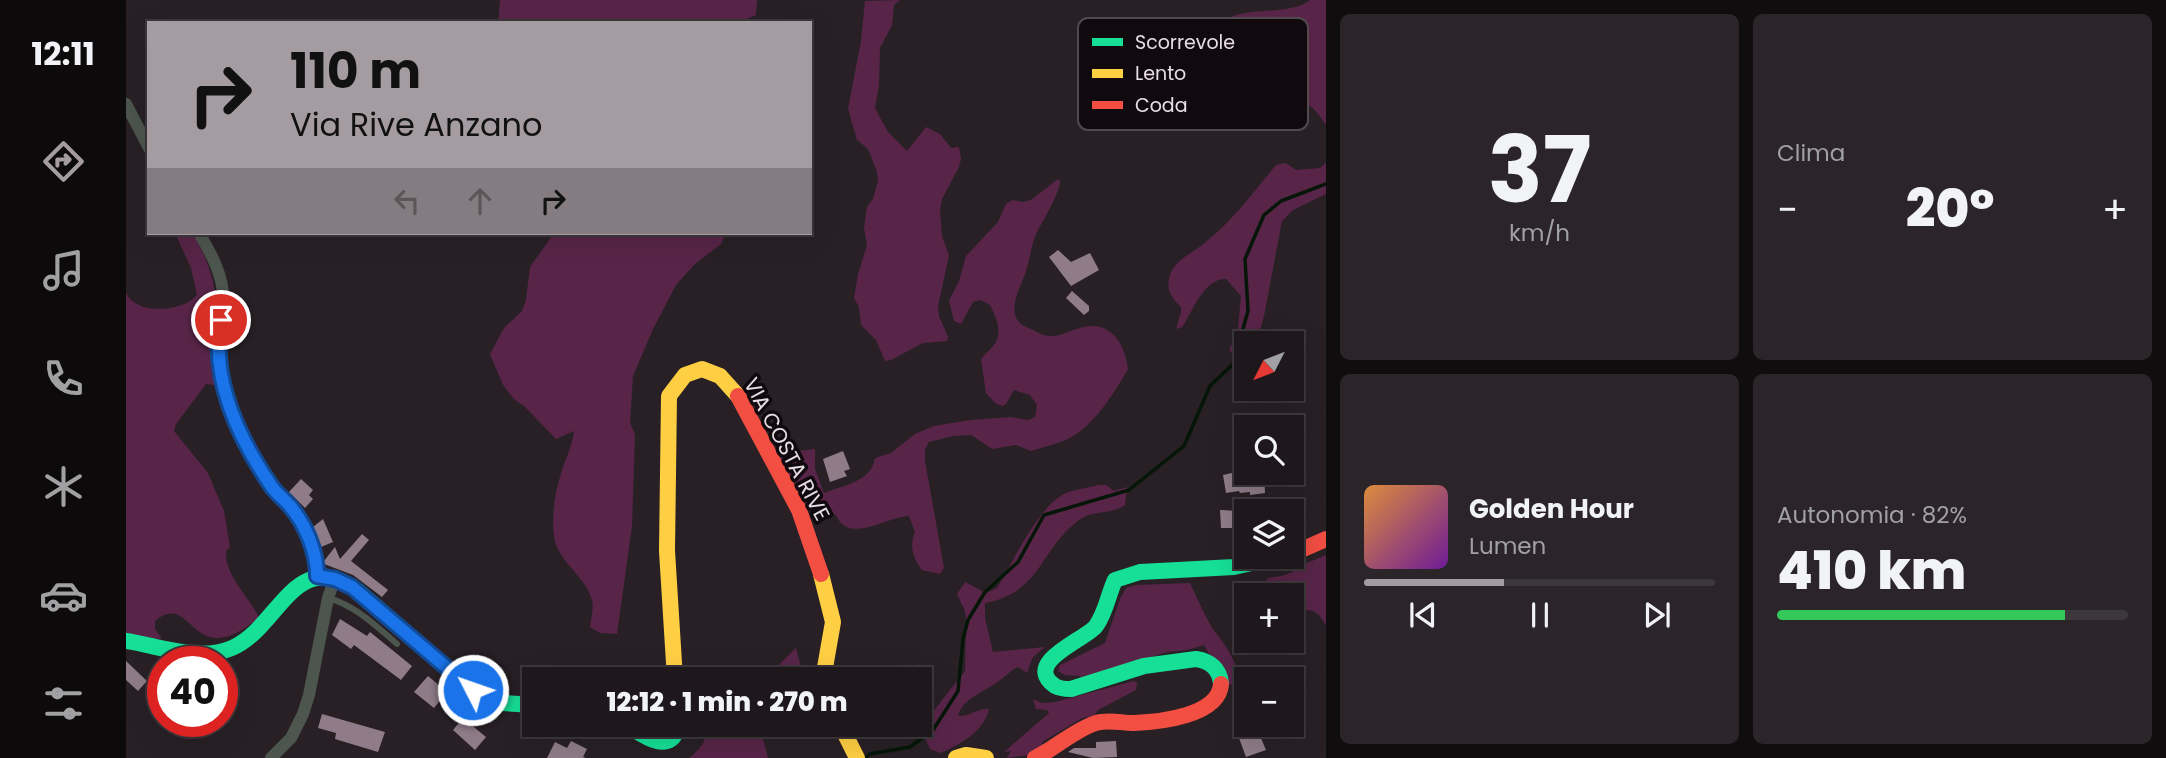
<!DOCTYPE html>
<html lang="it">
<meta charset="utf-8">
<style>
body{margin:0;font-family:Poppins,sans-serif;background:#2b2529;color:#f1f3f6;height:100vh;display:flex;flex-direction:column;font-size:26px;white-space:nowrap}
*{box-sizing:border-box;margin:0}
p{font-size:23px;color:#a1a0a3}
.icon{flex:none;width:38px;height:38px;fill:none;stroke:currentColor;stroke-width:2;stroke-linecap:round;stroke-linejoin:round}
.map{position:relative;flex:1;overflow:hidden}
.panel{display:flex;flex-direction:column;gap:14px;padding:14px;background:#100d0f;width:840px}
.panel>*{flex:none}
.guide{position:absolute;left:21px;top:21px;width:665px;height:214px;border-radius:0px;box-shadow:0 7px 28px #0002,0 0 0 2px #3c373b;background:#a59ca1;color:#111;overflow:hidden}
.needle{width:46px;rotate:228deg}
.controls{position:absolute;left:1108px;top:331px;display:grid;gap:14px}
.controls a{display:grid;place-items:center;width:70px;height:70px;border-radius:0px;background:#1e181c;box-shadow:0 7px 28px #0002,0 0 0 2px #3c373b;font-size:35px}
.speed{position:absolute;left:21px;top:646px;display:flex;gap:14px;font-size:35px;font-weight:700;text-align:center}
.speed>*{display:grid;place-content:center;width:91px;height:91px;border-radius:50%;background:#1e181c;box-shadow:0 7px 28px #0002,0 0 0 2px #3c373b;line-height:1}
.speed .limit{border:10px solid #d22;background:#fff;color:#111}
.pin{position:absolute;display:grid;place-items:center;width:60px;height:60px;color:#fff;margin:-30px;border:4px solid #fff;border-radius:50%;box-shadow:0 2px 7px #0007}
.me{position:absolute;width:77px;margin:-38px;rotate:311deg;stroke-linejoin:round;filter:drop-shadow(0 0 5px #0008)}
.turn{display:flex;align-items:center;gap:24px;height:147px;padding:0 28px;font-size:32px}
.turn .icon{width:91px;height:91px;stroke-width:2.5}
.turn b{display:block;font-size:49px;line-height:60px}
.lanes{display:flex;align-items:center;height:66px;padding:0 28px;background:#0003;justify-content:center;gap:35px;direction:ltr}
.lanes .off{opacity:.35}
.big{font-size:52px;font-weight:800;line-height:1.1}
.panel .widget{flex:1;display:flex;flex-direction:column;justify-content:center;gap:10px;min-width:0;padding:0 24px;border-radius:10px;background:#2b2529}
.panel .dial{align-items:center;gap:0}
.dial b{font-size:91px;line-height:1}
.song{display:flex;align-items:center;gap:21px}
.cover{width:84px;height:84px;border-radius:10px;background:linear-gradient(135deg,hsl(30 70% 55%),hsl(280 70% 35%))}
.played{height:7px;border-radius:4px;background:linear-gradient(90deg,#a59ca1 40%,#3c373b 40%)}
.keys{display:flex;justify-content:space-around;direction:ltr}
.heat{display:flex;justify-content:space-between;align-items:center;font-size:38px;direction:ltr}
.charge{height:10px;border-radius:5px;background:linear-gradient(90deg,#34c759 82%,#3c373b 0)}
.panel .tiles{flex:1;display:grid;gap:14px;grid-template-columns:repeat(2,1fr)}
.trip{position:absolute;left:396px;top:667px;width:410px;height:70px;border-radius:0px;background:#1e181c;box-shadow:0 7px 28px #0002,0 0 0 2px #3c373b;font-weight:800;line-height:70px;text-align:center}
main{display:flex;flex:1;min-height:0}
.dock{display:flex;flex-direction:column;width:126px;justify-content:space-around;align-items:center;background:#0c0a0b;color:#a1a0a3}
.dock .icon{width:49px;height:49px}
.dock .selected{color:#a59ca1}
.dock b{font-size:32px;color:#f1f3f6}
.map>svg:first-child{display:block}
</style>
<main>
<nav class="dock">
<b>12:11</b>
<svg class="icon selected" aria-label="directions" viewBox="0 0 24 24"><path d="M12 3l9 9-9 9-9-9zM9 14v-3h6M13 9l2 2-2 2"/></svg>
<svg class="icon" aria-label="music" viewBox="0 0 24 24"><path d="M9 18V5l10-2v13"/><circle cx="6" cy="18" r="3"/><circle cx="16" cy="16" r="3"/></svg>
<svg class="icon" aria-label="phone" viewBox="0 0 24 24"><path d="M5 4h4l2 5-3 2q2 4 5 5l2-3 5 2v4C11 20 4 13 5 4z"/></svg>
<svg class="icon" aria-label="climate" viewBox="0 0 24 24"><path d="M12 3v18M4 7l16 10M4 17L20 7"/></svg>
<svg class="icon" aria-label="car" viewBox="0 0 24 24"><path d="M5 17H2v-5l4-1 3-4h7l3 4 3 1v5h-3M9 17h6M6 11h13"/><circle cx="7" cy="17" r="2"/><circle cx="17" cy="17" r="2"/></svg>
<svg class="icon" aria-label="filters" viewBox="0 0 24 24"><path d="M4 7h16M4 17h16"/><circle cx="9" cy="7" r="2"/><circle cx="15" cy="17" r="2"/></svg>
</nav>
<div class="map">
<svg width="1200" height="758" viewBox="0 0 1200 758">
<rect width="100%" height="100%" fill="#282025"/>
<g fill="#582548">
<path d="M374 0H631L630 15 612 23H372Z"/>
<path d="M774 0 768 5 766 25 754 48 753 85 749 108 762 132 781 151 800 127 814 134 825 148 833 147 835 159 833 167 816 199 814 210 816 236 823 256 812 306 813 316 822 337 821 341 797 343 765 360 759 361 750 340 735 325 733 307 728 298 732 274 741 245 738 228 741 207 747 199 752 180 751 172 742 149 731 140 722 109 735 41 739 1Z"/>
<path d="M1184 0H1200V125C1188 107 1183 102 1162 97L1093 34C1095 0 1160 20 1184 0Z"/>
<path d="M1160 163 1170 170 1194 168 1200 163V194L1167 210 1156 221 1138 316 1131 342 1120 343 1119 357 1103 351 1112 328 1115 296 1100 279C1080 278 1067 308 1059 323L1056 327 1050 329 1055 312V307C1047 299 1040 291 1043 279 1046 261 1064 255 1076 245 1106 222 1126 194 1150 165Z"/>
<path d="M932 179 934 181C935 190 916 223 910 234 905 246 904 259 900 271 896 285 881 308 893 322 896 326 903 328 907 330 929 343 936 332 958 327 986 321 999 345 1002 369 989 392 967 427 942 439 930 444 917 447 905 451L890 445 866 449 845 435 827 436 803 442 799 450V461L818 568 814 574 796 570C787 558 783 546 789 532L783 516C760 517 722 545 710 515L691 507 679 506 649 454 689 449V469L698 493C718 485 745 482 749 458L765 453 789 434 808 426 844 420 885 417 902 420 909 417 911 405 904 395 888 390 880 404 876 406 869 403 860 393 855 360C858 354 863 351 867 346 878 334 870 317 864 305L854 300 847 302 835 324 828 321 823 301 833 281 840 256 872 222 880 204 886 200 897 202 905 200Z"/>
<path d="M49 233H66C97 280 93 332 95 386L80 384 50 424 48 431 82 473 98 511 104 547 100 551C98 575 124 597 133 618 123 625 112 634 99 637 64 646 60 595 29 621V629L36 639 0 638V293C11 316 57 312 71 295L65 268Z"/>
<path d="M428 233H600L595 244 569 264 550 285 527 329 507 376 504 423 509 435 506 526 491 634 474 633 464 627C465 619 468 608 466 600 460 577 435 564 429 541 425 522 428 496 434 477 438 461 446 448 448 431L430 439 398 406 388 399 377 385 364 354 378 328 396 311 400 300 404 267Z"/>
<path d="M973 485H980L988 491 1001 487 999 505C985 515 966 510 953 520 913 550 916 592 859 603V618L867 652 919 647 907 657 901 673 892 667C885 670 880 676 874 680 861 691 836 698 832 716 843 717 851 708 863 709 858 732 834 744 815 753L804 749 797 733 809 709 839 671 840 620 839 611 831 594 839 582 860 593 871 588C888 561 909 512 936 495 947 489 961 488 973 485Z"/>
<path d="M1200 555V626C1191 608 1184 608 1166 613V595H1140L1138 584 1142 578C1152 576 1166 576 1171 567Z"/>
<path d="M1064 583C1071 597 1078 615 1087 629 1099 645 1110 658 1113 679L1109 686 1100 683 1078 645 1061 650 1041 652 955 680 954 676 939 675 932 671 934 665 979 643 994 599 1000 588 1010 585Z"/>
<path d="M670 648 678 679H638Z"/>
<path d="M1008 681 1011 683 1010 690 972 710 968 716 956 718 916 742V750L904 755 881 758 885 751 878 752 923 713 921 710 910 709 907 699 916 703 929 702Z"/>
<path d="M581 725H637L635 731 642 758H563C575 749 582 739 581 725Z"/>
</g>
<g fill="none" stroke-linecap="round" stroke-linejoin="round">
<path stroke="#051608" stroke-width="3.5" d="M739 758 744 754 784 747 807 730 832 691 837 639 842 620 859 592 892 562 918 515 1003 490 1058 446 1084 386 1107 364 1122 311 1119 259 1138 215 1155 201 1200 184"/>
</g>
<g fill="#8f7c88">
<path d="M932 250 945 262 964 253 973 270 945 286 923 257Z"/>
<path d="M946 291 963 306V311L958 315 940 298Z"/>
<path d="M717 451 724 469 718 471 721 476 704 482 697 459Z"/>
<path d="M1110 472 1111 474 1138 472 1139 493 1124 495V492L1114 493 1113 491 1100 493 1097 475Z"/>
<path d="M175 479 187 490 183 495 187 499 179 508 163 492Z"/>
<path d="M1094 510 1115 511V528H1095Z"/>
<path d="M197 519 207 542 195 547 187 527Z"/>
<path d="M236 534 243 540 225 561 262 590 256 597 227 575 198 564V561L209 547 214 559Z"/>
<path d="M214 619 241 636 244 632 286 666 275 680 228 645 225 649 206 635Z"/>
<path d="M0 661 21 681 12 691 0 680Z"/>
<path d="M793 664 805 692 797 696 795 691 793 692V679H770L793 669Z"/>
<path d="M302 676 321 692 308 708 288 692Z"/>
<path d="M196 714 259 732 252 752 209 739 210 733 192 728Z"/>
<path d="M337 718 360 737 349 750 327 730Z"/>
<path d="M1132 731 1140 750 1120 757 1113 738Z"/>
<path d="M445 741 461 749 457 757 460 758H421L429 742 441 748Z"/>
<path d="M990 741 991 757 967 758 942 752 948 748H970V742Z"/>
</g>
<g fill="none" stroke-linecap="round" stroke-linejoin="round">
<path stroke="#4d564e" stroke-width="6" d="M202 598C230 606 249 625 271 644"/>
<g stroke="#4d564e" stroke-width="12">
<path d="M0 104 23 148"/>
<path d="M73 233C85 253 99 278 97 303 96 323 90 341 92 361 96 387 106 413 116 437 135 488 191 517 191 576"/>
<path d="M145 758 165 738 177 714 183 695 202 598 209 578"/>
</g>
<g stroke="#16e098" stroke-width="16">
<path d="M0 641C33 646 73 662 106 648 153 628 168 545 232 591L348 691 376 703 408 705"/>
<path d="M1095 684C1094 669 1084 661 1070 659L1018 666 945 689C939 689 934 689 929 686 895 662 961 639 970 626 980 612 982 595 989 580L1014 572 1108 567 1156 556"/>
<path d="M499 724C517 736 546 757 553 724"/>
</g>
<g stroke="#ffcf43" stroke-width="16">
<path d="M695 574 707 622 697 679"/>
<path d="M549 679 541 551 543 396 559 375 576 369 594 376 612 396"/>
<path d="M714 724 731 758"/>
<path d="M830 758 840 755 860 758"/>
</g>
<g stroke="#f24e42" stroke-width="16">
<path d="M612 396 673 510 695 574"/>
<path d="M1166 554 1200 539"/>
<path d="M909 758C930 748 948 730 970 723 983 719 995 723 1008 723 1033 722 1093 716 1095 684"/>
</g>
</g>
<g fill="none" stroke-linecap="round" stroke-linejoin="round">
<g stroke="#114b97" stroke-width="18">
<path id="route" d="M95 320C84 379 113 439 146 487 151 494 158 499 164 506 180 525 191 552 191 576L209 579 226 587 347 690"/>
</g>
<use href="#route" stroke="#1a73e8" stroke-width="12"/>
</g>
<g text-anchor="middle" dominant-baseline="central" stroke-width="7" stroke-linejoin="round" paint-order="stroke">
<g font-size="21" fill="#e9dee4" stroke="#10090d">
<text transform="translate(661 449) rotate(62)">VIA COSTA RIVE</text>
</g>
</g>
<rect x="952" y="18" width="230" height="112" rx="10" fill="#10090d" stroke="#51494e" stroke-width="2"/>
<rect x="966" y="38" width="31" height="8" fill="#16e098"/>
<rect x="966" y="69" width="31" height="9" fill="#ffcf43"/>
<rect x="966" y="101" width="31" height="8" fill="#f24e42"/>
<g font-size="19" fill="#e9dee4">
<text x="1009" y="49">Scorrevole</text>
<text x="1009" y="80">Lento</text>
<text x="1009" y="112">Coda</text>
</g>
</svg>
<div class="controls">
<a><svg class="needle" viewBox="-14 -14 28 28"><path d="M0-13l5 13h-10z" fill="#e53935"/><path d="M0 13l5-13h-10z" fill="#a1a0a3"/></svg></a>
<a><svg class="icon" aria-label="search" viewBox="0 0 24 24"><circle cx="10" cy="10" r="6"/><path d="M15 15l6 6"/></svg></a>
<a><svg class="icon" aria-label="layers" viewBox="0 0 24 24"><path d="M12 4l9 5-9 5-9-5zM3 14l9 5 9-5"/></svg></a>
<a>+</a>
<a>−</a>
</div>
<div class="speed"><div class="limit">40</div></div>
<div class="pin" style="left:95px;top:320px;background:#d93025"><svg class="icon" aria-label="arrive" viewBox="0 0 24 24"><path d="M6 21V4h12l-3 4 3 4H6"/></svg></div>
<svg class="me" style="left:347px;top:690px" viewBox="-20 -20 40 40"><circle r="17" fill="#1a73e8" stroke="#fff" stroke-width="3"/><path d="M0-11L8 9 0 5-8 9z" fill="#fff"/></svg>
<div class="trip">12:12 · 1 min · 270 m</div>
<div class="guide">
<div class="turn"><svg class="icon" aria-label="right" viewBox="0 0 24 24"><path d="M7 20v-9h11M14 6l5 5-5 5"/></svg><div><b>110 m</b>Via Rive Anzano</div></div>
<div class="lanes"><svg class="icon off" aria-label="left" viewBox="0 0 24 24"><path d="M17 20v-9H6M10 6l-5 5 5 5"/></svg><svg class="icon off" aria-label="ahead" viewBox="0 0 24 24"><path d="M12 20V5M6 11l6-6 6 6"/></svg><svg class="icon" aria-label="right" viewBox="0 0 24 24"><path d="M7 20v-9h11M14 6l5 5-5 5"/></svg></div>
</div>
</div>
<section class="panel">
<div class="tiles">
<div class="widget dial"><b>37</b><p>km/h</p></div>
<div class="widget"><p>Clima</p>
<div class="heat"><a>−</a><b class="big">20°</b><a>+</a></div>
</div>
<div class="widget">
<div class="song"><i class="cover"></i><div><b>Golden Hour</b><p>Lumen</p></div></div>
<div class="played"></div>
<div class="keys"><svg class="icon" aria-label="previous" viewBox="0 0 24 24"><path d="M18 5L8 12l10 7zM5 5v14"/></svg><svg class="icon" aria-label="pause" viewBox="0 0 24 24"><path d="M8 5v14M16 5v14"/></svg><svg class="icon" aria-label="next" viewBox="0 0 24 24"><path d="M6 5l10 7-10 7zM19 5v14"/></svg></div>
</div>
<div class="widget"><p>Autonomia · 82%</p><b class="big">410 km</b><div class="charge"></div></div>
</div>
</section>
</main>
